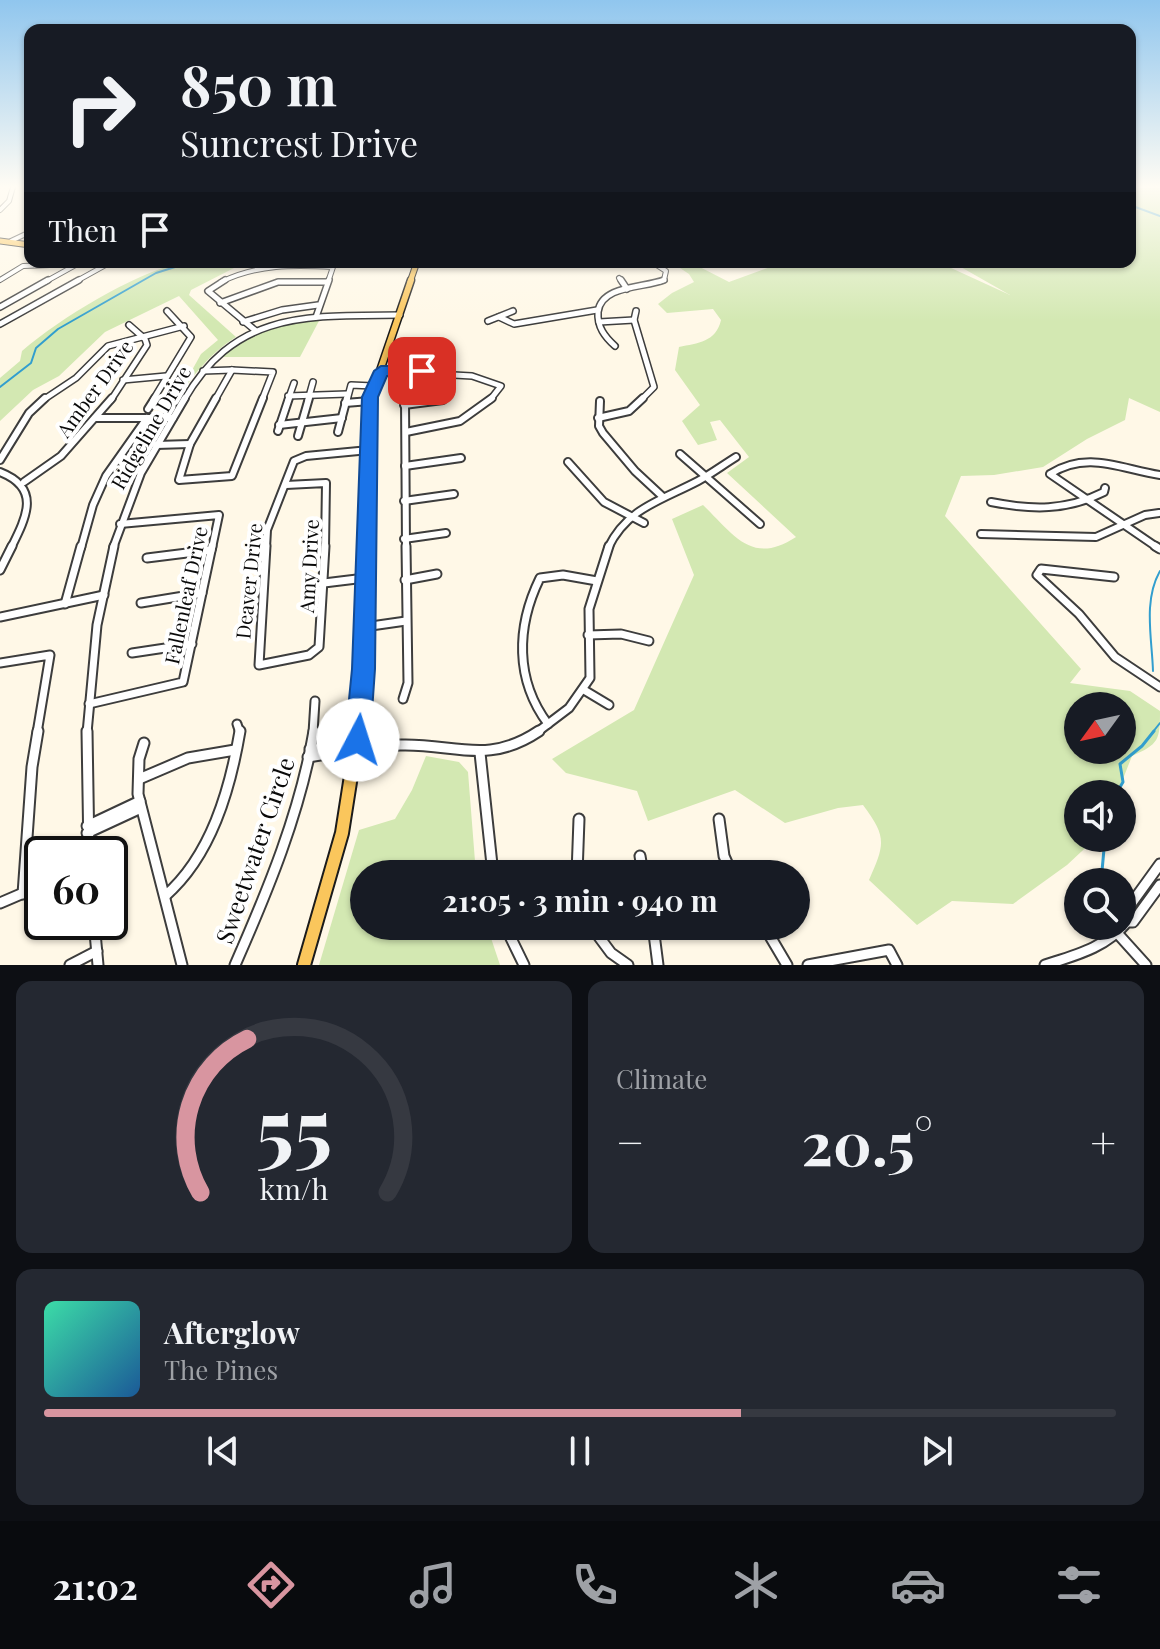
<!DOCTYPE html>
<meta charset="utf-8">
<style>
body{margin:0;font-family:"Playfair Display",serif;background:#242831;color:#f1f3f6;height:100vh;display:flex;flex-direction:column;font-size:30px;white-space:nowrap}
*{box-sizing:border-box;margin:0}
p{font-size:26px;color:#9ea1a6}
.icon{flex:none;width:44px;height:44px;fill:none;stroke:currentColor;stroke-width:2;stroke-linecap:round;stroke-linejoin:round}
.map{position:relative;height:965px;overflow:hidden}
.drawer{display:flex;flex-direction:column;gap:16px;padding:16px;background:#0d0f14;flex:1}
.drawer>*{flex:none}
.guide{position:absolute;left:24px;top:24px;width:1112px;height:244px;border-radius:16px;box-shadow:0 2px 6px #0004;background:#171b24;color:#f1f3f6;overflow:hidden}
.needle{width:52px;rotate:237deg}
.controls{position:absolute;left:1064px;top:692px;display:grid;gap:16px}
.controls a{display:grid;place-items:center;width:72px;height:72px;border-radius:50%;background:#171b24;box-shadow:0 2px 6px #0004;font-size:40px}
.speed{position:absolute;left:24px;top:836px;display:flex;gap:16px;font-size:40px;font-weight:700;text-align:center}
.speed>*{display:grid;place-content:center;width:104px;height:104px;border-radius:50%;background:#171b24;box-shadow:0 2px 6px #0004;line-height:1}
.speed .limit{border:4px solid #111;border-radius:12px;background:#fff;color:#111}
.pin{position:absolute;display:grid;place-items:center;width:68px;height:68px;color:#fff;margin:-34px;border-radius:16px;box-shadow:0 4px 12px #0006}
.me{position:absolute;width:88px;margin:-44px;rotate:5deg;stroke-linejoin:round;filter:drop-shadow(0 0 6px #0008)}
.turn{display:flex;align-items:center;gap:28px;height:168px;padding:0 24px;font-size:36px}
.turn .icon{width:104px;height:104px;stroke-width:2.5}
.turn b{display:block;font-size:56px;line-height:68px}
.then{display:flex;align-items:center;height:76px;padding:0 24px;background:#0003;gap:16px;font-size:30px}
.big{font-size:60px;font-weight:700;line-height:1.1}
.drawer .tile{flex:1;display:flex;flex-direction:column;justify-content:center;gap:12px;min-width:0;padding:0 28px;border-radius:16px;background:#242831}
.drawer .dial{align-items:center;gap:0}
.dial svg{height:208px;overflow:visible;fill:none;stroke:#363941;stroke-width:7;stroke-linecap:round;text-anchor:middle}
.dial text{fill:#f1f3f6;stroke:none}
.song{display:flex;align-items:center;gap:24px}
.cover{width:96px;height:96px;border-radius:12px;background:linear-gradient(135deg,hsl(160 70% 55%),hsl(210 70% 35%))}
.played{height:8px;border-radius:4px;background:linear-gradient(90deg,#d895a0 65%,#363941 65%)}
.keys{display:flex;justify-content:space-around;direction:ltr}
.heat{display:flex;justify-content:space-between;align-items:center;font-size:44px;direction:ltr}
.drawer .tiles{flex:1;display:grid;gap:16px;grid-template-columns:1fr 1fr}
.tile:last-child{grid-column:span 2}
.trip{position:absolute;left:350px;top:860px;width:460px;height:80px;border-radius:40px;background:#171b24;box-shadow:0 2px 6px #0004;font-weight:700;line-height:80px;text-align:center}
.dock{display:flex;height:128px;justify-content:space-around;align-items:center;background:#090b0e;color:#9ea1a6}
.dock .icon{width:56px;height:56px}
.dock .current{color:#d895a0}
.dock b{font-size:36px;color:#f1f3f6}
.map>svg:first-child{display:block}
</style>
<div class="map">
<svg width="1160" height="965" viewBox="0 0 1160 965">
<rect width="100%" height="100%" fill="#fff8e7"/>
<g fill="#d3e8b2" fill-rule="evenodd">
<path d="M1130 187H1160V412L1129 398 1125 420 1087 439 1043 467 994 475 961 476 945 516 1081 669 1070 683 1130 691 1160 711C1160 740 1159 744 1132 756L1117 794H1078V838H1096L1067 865 1013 904 952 901 917 925 869 880C885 844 887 837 863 805L838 808 785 823 735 790 648 821 637 791 566 773 552 759 634 710 694 575 672 519 703 505C734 535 752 566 796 537L727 473 749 457 720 420 710 422 717 440 698 445 682 421 700 405 675 370 679 347C698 343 716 342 721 320L713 309 667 313 658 304 672 293 694 282 689 274 671 262H690L729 282 784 262H938L1010 295 952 262H1130ZM1078 706H1122V750H1078Z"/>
<path d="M181 262H253L236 267 191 290 189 295 236 337C209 354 194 375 175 401L201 354 218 340 179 296 105 332 59 376 33 390 0 421V378L20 361 22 351C62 317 130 276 181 262Z"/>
<path d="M320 319 300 357H219C248 333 282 323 320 319Z"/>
<path d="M426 756 459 762 468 772 476 874H364V926H487L500 965H319L359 830 395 819 412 790Z"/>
</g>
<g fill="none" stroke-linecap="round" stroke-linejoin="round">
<g stroke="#329ece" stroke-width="2">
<path d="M1130 205 1160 216"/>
<path d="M0 387 31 363 36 348 58 329 156 273 191 262"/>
<path d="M1153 671C1152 638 1143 601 1160 571"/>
<path d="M1152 733 1160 723"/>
</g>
<g stroke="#329ece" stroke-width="3">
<path d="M1116 794 1123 782 1120 764 1142 746 1154 731"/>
<path d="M1101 882 1105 838"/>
</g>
<g stroke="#3d3d3d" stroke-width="6">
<g id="minor-far4">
<path d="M0 210 9 201 13 187"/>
<path d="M11 241 30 232"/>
<path d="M652 262 666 271 664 280 659 282"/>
<path d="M619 278 622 282"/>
<path d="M0 280 23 266 76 264"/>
<path d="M45 282 81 262"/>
<path d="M75 282 111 262"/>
<path d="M221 282C257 264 294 265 333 267L328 282"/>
<path d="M278 282H327"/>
</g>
</g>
<g stroke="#3d3d3d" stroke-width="8">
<g id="minor-far3">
<path d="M225 280 208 291 256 331"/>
<path d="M621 280 627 289"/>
<path d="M220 303 278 282H327"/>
<path d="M0 307 48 280"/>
<path d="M636 311 634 320 654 387 641 400"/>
<path d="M316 317 329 280"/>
<path d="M499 317 514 324 597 310"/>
<path d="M488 321 513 311"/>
<path d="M243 322 282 310 318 305"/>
<path d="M599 322 634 320"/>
<path d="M0 324 79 280"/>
<path d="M615 346C605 337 597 327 598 312 601 285 644 288 664 280"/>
<path d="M232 370 273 372 262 400"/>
<path d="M203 371 232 370"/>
<path d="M381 371 472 376 501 386 490 400"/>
<path d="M123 380 166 376"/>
<path d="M288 396 347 394"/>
<path d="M43 400 76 378 108 346 184 326"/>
<path d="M111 400 147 345 145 339 129 325"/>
<path d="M153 400 191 337 167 311"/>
<path d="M184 400C236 310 308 316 400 315"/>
<path d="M215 400 232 370"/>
<path d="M288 400 294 383"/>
<path d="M308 400 313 382"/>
<path d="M347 400 351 385 373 386"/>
<path d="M405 400 409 371"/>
</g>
</g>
<g stroke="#3d3d3d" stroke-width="10">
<g id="minor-far2">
<path d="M216 398 190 444 179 480 232 476 263 398"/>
<path d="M405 398 406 548"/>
<path d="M600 401 599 426 603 433 635 471 663 497"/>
<path d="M345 403 370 401"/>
<path d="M404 405 443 400"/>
<path d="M148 409 155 398"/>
<path d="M95 418H173"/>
<path d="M598 418 629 411 643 398"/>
<path d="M279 425 342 418"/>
<path d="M278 431 289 398"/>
<path d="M338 432 347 398"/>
<path d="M406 432 460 421 492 398"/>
<path d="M298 436 309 398"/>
<path d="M156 445 190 444"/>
<path d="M680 454 760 524"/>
<path d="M0 460 29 413 45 398"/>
<path d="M568 462 604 502 644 523"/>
<path d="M405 466 461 458"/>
<path d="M0 472C41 488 27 516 11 548"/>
<path d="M24 482 61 456 112 398"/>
<path d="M286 485 326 483 325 548"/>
<path d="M404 501 454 494"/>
<path d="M991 502C1032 510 1066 511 1104 492L1105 488"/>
<path d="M120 524 219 515 212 548"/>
<path d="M981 534 1096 537 1145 515 1159 513"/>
<path d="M404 539 446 533"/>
<path d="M81 548 93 505 106 476 147 418"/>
<path d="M113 548 141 473 185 398"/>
<path d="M266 548 267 530 294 461 306 456 369 450"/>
<path d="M608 548C627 508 662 500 698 481 711 474 723 465 736 457"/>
<path d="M1158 548 1050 474C1087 450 1121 469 1160 475"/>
</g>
</g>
<g stroke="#3d3d3d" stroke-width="11">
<g id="minor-far1">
<path d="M266 546 259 665 309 655 319 647 325 546"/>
<path d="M1155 546 1160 549"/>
<path d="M147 558 211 550"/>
<path d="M0 570 12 546"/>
<path d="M1114 577 1041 569 1037 575 1079 614 1115 657 1160 687"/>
<path d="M405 580 437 574"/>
<path d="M324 583 365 578"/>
<path d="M141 603 202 593"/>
<path d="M65 604 81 546"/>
<path d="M0 617 104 595"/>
<path d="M364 627 406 621"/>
<path d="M588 635 621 634 649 641"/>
<path d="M132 653 192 644"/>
<path d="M0 663 50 655 37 733"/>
<path d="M584 690 609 705"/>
<path d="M403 699 408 683 406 546"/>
<path d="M89 704 183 682 212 546"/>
<path d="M237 724 240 733"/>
<path d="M548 724C515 680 516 627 540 578L563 575 597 581"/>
<path d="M87 733 97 625 114 546"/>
<path d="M313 733 315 701"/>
<path d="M536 733 569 708 590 678 589 609 609 546"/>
</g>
</g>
<g stroke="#3d3d3d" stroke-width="13">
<g id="minor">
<path d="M87 731 89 854"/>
<path d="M144 743 139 759 138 794 182 965"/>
<path d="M310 749 353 748"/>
<path d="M480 753 493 874"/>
<path d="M308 757C339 752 369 747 400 745 454 743 487 766 539 731"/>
<path d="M139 779 188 758 235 750"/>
<path d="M719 819 724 856 732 874"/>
<path d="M87 826 140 801"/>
<path d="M87 833 141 808"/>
<path d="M640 856 643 874"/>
<path d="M577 874 579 819"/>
<path d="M23 894 32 767 38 731"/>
<path d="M165 896C211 856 230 790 240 731"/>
<path d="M0 903 42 885"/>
<path d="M94 922 98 965"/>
<path d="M1127 922 1126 911 1160 864"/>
<path d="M505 926 524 965"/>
<path d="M591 926 611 953 628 965"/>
<path d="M653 926 658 965"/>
<path d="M764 926 787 965"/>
<path d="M1118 934 1146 965"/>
<path d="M70 965 97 951"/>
<path d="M235 965C268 890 300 813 314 731"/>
<path d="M808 965 889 950 897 965"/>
<path d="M1045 965C1076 955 1105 948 1127 922H1133L1160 885"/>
</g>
</g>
<g stroke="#1b1b1b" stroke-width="7">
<g id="major-far4">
<path d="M0 241 30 245"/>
<path d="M410 282 417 262"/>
</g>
</g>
<g stroke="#1b1b1b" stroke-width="9">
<path id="major-far3" d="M370 400 411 280"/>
</g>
<g stroke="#1b1b1b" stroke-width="12">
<path id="major-far2" d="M366 548 371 398"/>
</g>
<g stroke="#1b1b1b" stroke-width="14">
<path id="major-far1" d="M358 733 366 546"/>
</g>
<g stroke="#1b1b1b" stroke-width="16">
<path id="major" d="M304 965 342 833 358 731"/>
</g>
<use href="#minor-far4" stroke="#fff" stroke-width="4"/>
<use href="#minor-far3" stroke="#fff" stroke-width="5"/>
<use href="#minor-far2" stroke="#fff" stroke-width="6"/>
<use href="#minor-far1" stroke="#fff" stroke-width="7"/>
<use href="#minor" stroke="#fff" stroke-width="9"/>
<use href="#major-far4" stroke="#fac65c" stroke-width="5"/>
<use href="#major-far3" stroke="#fac65c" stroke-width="6"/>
<use href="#major-far2" stroke="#fac65c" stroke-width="8"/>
<use href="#major-far1" stroke="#fac65c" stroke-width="10"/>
<use href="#major" stroke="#fac65c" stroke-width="12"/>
</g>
<linearGradient id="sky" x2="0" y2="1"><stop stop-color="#90c6ee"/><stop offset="0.58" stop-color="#fffcf4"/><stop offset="1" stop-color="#fffcf4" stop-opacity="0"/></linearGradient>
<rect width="1160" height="322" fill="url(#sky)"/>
<path fill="#1a73e8" stroke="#114b97" stroke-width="2" d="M381 366H422L430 371 422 376H387L378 397 375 669 370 740 367 749 358 752 349 749 345 740 352 669 362 397 374 371Z"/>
<g text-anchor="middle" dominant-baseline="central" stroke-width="8" stroke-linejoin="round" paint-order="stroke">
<g font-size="20" fill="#0a0a0a" stroke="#fff">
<text transform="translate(94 388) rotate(-54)">Amber Drive</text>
<text transform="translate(150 427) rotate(-60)">Ridgeline Drive</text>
<text transform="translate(308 566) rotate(-87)">Amy Drive</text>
<text transform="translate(248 581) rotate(-84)">Deaver Drive</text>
<text transform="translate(185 595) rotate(-78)">Fallenleaf Drive</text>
</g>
<g font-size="24" fill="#0a0a0a" stroke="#fff">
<text transform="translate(254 850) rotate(-71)">Sweetwater Circle</text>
</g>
</g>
</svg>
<div class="controls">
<a><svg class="needle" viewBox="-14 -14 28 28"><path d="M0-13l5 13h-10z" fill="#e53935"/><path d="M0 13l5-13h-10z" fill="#9ea1a6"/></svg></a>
<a><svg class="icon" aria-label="sound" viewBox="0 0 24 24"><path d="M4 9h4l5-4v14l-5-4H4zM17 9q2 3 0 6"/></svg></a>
<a><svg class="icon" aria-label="search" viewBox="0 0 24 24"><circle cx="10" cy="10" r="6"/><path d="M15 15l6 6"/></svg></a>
</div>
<div class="speed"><div class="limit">60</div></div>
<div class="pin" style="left:422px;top:371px;background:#d93025"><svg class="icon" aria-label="arrive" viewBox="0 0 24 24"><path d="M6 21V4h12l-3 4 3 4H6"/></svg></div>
<svg class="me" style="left:358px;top:740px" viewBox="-20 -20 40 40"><circle r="19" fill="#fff"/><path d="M0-13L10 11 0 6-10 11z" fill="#1a73e8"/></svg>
<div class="trip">21:05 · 3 min · 940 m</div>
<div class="guide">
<div class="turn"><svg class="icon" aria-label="right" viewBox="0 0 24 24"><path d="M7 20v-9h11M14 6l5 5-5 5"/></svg><div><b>850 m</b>Suncrest Drive</div></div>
<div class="then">Then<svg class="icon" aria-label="arrive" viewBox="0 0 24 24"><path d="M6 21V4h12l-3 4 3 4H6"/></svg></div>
</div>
</div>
<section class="drawer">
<div class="tiles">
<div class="tile dial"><svg viewBox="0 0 100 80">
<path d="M14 69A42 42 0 1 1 86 69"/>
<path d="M14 69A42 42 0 0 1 32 10" stroke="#d895a0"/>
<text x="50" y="56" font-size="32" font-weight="700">55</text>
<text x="50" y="72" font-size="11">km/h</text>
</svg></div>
<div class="tile"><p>Climate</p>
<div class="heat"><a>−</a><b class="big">20.5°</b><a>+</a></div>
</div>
<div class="tile">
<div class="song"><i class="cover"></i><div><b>Afterglow</b><p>The Pines</p></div></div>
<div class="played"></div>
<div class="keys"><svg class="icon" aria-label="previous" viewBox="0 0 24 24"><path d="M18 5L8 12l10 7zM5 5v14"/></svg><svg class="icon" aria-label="pause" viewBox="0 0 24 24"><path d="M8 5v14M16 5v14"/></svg><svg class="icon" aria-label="next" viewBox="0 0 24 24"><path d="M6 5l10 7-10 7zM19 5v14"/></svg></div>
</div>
</div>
</section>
<nav class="dock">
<b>21:02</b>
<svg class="icon current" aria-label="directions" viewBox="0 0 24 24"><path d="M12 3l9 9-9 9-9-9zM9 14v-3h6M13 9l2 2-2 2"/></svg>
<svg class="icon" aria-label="music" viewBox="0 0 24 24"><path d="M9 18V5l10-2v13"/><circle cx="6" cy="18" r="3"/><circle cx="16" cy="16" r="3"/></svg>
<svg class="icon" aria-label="phone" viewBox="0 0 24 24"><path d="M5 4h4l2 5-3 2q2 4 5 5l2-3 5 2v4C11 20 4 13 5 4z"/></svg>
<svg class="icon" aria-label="climate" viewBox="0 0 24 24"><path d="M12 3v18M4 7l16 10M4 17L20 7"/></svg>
<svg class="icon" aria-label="car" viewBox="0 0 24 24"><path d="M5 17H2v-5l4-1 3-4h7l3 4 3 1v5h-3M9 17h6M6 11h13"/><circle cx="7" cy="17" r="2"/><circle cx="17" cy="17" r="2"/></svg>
<svg class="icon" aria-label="filters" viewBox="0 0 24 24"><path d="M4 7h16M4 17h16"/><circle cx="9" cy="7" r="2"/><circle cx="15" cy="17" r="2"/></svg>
</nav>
